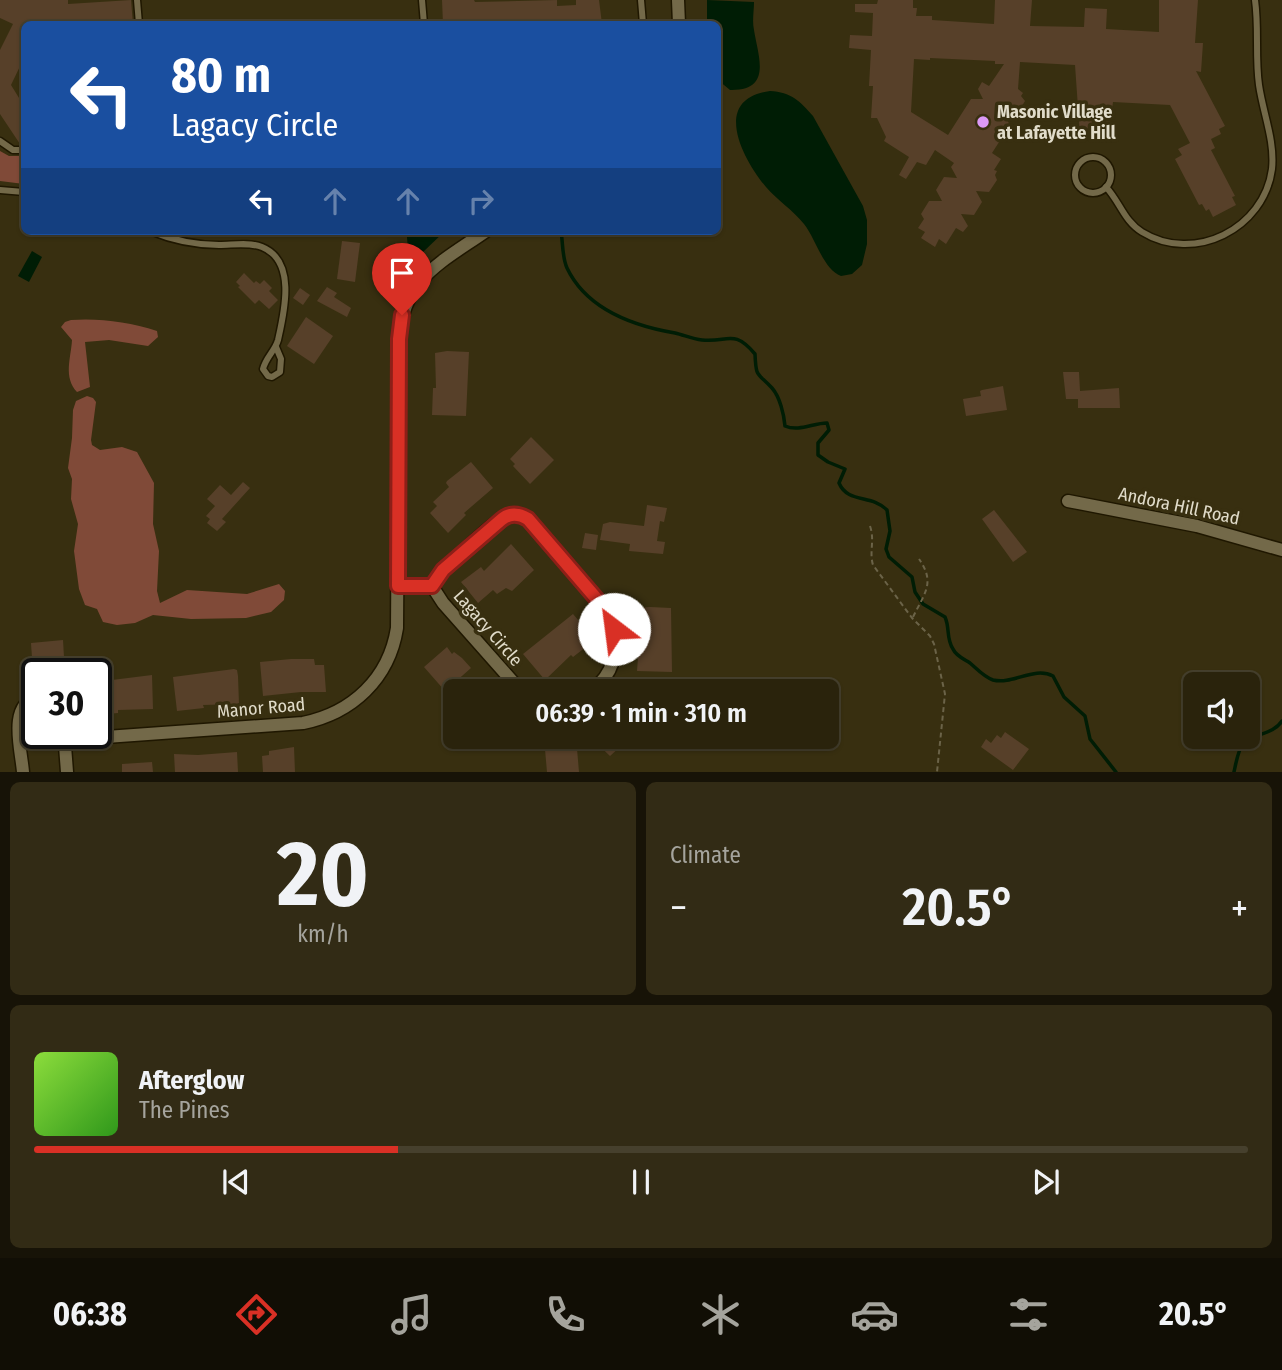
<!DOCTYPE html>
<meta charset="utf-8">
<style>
body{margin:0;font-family:"Fira Sans Condensed",sans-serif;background:#322b15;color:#f1f3f6;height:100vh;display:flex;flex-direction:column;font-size:26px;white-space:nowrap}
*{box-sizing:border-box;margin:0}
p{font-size:23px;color:#a5a49d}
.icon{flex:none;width:38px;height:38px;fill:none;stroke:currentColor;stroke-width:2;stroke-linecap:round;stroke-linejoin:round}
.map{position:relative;height:772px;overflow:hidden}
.details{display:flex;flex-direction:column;gap:10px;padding:10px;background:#171307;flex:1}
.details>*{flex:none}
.guide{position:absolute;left:21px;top:21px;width:700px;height:214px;border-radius:10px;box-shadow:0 2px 5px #0004,0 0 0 2px #46402d;background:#1a4fa0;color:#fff;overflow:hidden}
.fabs{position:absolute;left:1183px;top:672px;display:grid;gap:14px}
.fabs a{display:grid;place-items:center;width:77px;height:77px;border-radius:10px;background:#2a230c;box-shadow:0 2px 5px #0004,0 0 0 2px #46402d;font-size:35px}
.speed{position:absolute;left:21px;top:658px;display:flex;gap:14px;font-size:35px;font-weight:700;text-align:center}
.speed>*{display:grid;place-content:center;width:91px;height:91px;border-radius:50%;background:#2a230c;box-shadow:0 2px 5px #0004,0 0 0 2px #46402d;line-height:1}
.speed .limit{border:4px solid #111;border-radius:10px;background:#fff;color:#111}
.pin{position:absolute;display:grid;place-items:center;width:60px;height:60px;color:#fff;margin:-72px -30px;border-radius:50% 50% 50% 0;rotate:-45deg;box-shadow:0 0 7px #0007}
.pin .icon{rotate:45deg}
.me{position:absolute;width:77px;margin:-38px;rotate:330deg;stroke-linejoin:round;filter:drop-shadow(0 0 5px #0008)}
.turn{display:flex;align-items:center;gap:24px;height:147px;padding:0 35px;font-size:32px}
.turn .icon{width:91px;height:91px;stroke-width:2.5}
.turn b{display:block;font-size:49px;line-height:60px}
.lanes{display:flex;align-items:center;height:66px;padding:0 35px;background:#0003;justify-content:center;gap:35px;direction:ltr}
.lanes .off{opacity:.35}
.big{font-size:52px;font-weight:600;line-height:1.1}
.details .tile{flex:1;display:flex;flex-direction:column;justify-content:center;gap:10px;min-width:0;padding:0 24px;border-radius:10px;background:#322b15}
.details .dial{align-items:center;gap:0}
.dial b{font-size:91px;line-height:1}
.song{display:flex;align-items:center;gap:21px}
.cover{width:84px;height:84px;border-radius:10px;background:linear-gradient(135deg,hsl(90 70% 55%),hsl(110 70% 35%))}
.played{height:7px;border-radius:4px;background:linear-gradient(90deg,#d93025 30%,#46402d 30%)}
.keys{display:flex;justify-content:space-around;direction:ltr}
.heat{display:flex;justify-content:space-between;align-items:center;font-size:38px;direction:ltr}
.details .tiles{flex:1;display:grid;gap:10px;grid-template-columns:1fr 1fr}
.tile:last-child{grid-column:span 2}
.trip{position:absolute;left:443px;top:679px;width:396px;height:70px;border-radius:10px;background:#2a230c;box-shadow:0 2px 5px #0004,0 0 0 2px #46402d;font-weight:600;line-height:70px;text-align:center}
.menu{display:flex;height:112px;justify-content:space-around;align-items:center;background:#110e05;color:#a5a49d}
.menu .icon{width:49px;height:49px}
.menu .selected{color:#d93025}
.menu b{font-size:32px;color:#f1f3f6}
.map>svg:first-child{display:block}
</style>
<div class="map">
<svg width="1282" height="772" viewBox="0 0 1282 772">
<rect width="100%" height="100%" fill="#382f10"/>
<g fill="#804a38">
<path d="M0 151 9 156H24V184L0 181Z"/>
<path d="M71 320C100 318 129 322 157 331L158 337 148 346 109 340 85 342 90 387 77 392C63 377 71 358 72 340L61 327 65 322Z"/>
<path d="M87 396 93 398 96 402 91 440 92 445 100 450 122 447 137 452 154 483 153 524 159 551 157 591 160 603 187 590 247 594 279 584 285 591 284 600 271 612 246 618 191 619 153 615 135 623 117 625 103 622 97 609 85 605 79 589 74 551 78 524 71 499 72 479 68 468 72 438 73 410 76 401Z"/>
</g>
<g fill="#001d05">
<path d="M707 0 754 2C754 11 752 21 754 30 758 56 773 91 730 90L718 80V24H707Z"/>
<path d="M770 91C791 92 800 101 813 116L863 206 867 220V244L862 265 852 274 841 276C823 269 816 239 804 224 793 210 777 200 766 187 742 158 711 99 770 91Z"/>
<path d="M409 231H445L422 253 416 255 408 250 407 237Z"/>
<path d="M32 251 42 257 29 282 18 276Z"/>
</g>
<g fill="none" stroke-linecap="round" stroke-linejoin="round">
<g stroke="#001d05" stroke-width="3.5">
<path d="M561 231C563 243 562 257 567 268 587 310 634 326 675 333 684 335 692 339 702 340 728 343 733 328 755 354 756 378 757 372 772 388 780 397 784 415 785 426 799 432 813 423 827 423L829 430 818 443V455L828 462 845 469 839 483C848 504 872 494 887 510L890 531 886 549 889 557 912 577 915 592 923 604 945 617C950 628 946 639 953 649 956 656 964 659 970 663 977 669 984 677 993 680 1013 685 1034 666 1053 676L1064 697 1085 716 1090 739 1116 772"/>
<path d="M1234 772C1236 763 1238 750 1243 744 1253 733 1273 735 1282 721"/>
</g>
</g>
<g fill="#574029" fill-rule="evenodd">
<path d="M0 0H68V4L131 0 133 24H24V58L11 85 24 106V144H20L0 114V50L13 24 0 18Z"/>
<path d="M442 0H474L475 2 557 0V6L576 5V0H599L602 24H443Z"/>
<path d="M878 0H913V8H917L916 16H932V20L994 24 995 0H1032L1030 26 1084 27 1085 8 1107 9 1106 29 1159 32V0H1198L1195 43H1203L1201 72 1196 71 1225 126 1219 129 1221 134 1211 139 1215 148 1211 150 1235 196 1232 197 1236 205 1213 217 1209 209 1206 211 1202 204 1199 205 1175 159 1182 155 1178 149 1190 143 1170 105 1113 102 1108 138 1080 136 1075 65 1020 62 1018 89 1023 93 1021 96 1025 101 1017 114 1002 112 1010 125 992 153 1001 159 994 170 997 171 995 175 997 180 989 192 976 191 982 202 974 215 961 214 968 226 963 232 956 228 946 244 939 239 935 247 921 238 925 232 918 228 924 219 921 214 929 201H942L936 190 944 177 957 178 951 167 954 163 935 150 926 165 917 162 906 179 899 175 909 157 884 141 886 137 877 118H871L873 86H869L871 50 849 48 850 35 872 36 873 13 855 12V4H877ZM930 58 995 61V64H1004L989 86 982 82 978 89 983 99H971L948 135 911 112 914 59 930 60Z"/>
<path d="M342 241 360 243 355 282 337 279Z"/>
<path d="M244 273 254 283 256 281 260 284 264 280 272 288 269 291 278 300 269 309 259 300 255 304 238 287 240 286 236 282Z"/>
<path d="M327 287 337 293 334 297 351 308 347 317 317 301Z"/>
<path d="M300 288 310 295 303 305 293 298Z"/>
<path d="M306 317 333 336 314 364 287 346Z"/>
<path d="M447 351 469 352 466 416 432 415 433 388H436L435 353Z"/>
<path d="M1063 372H1079L1080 391 1119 388 1120 408H1078V399H1066Z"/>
<path d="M1003 386 1007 410 966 416 963 399 981 396 980 391 982 390Z"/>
<path d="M531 437 554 460 530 484 513 466 515 464 510 459Z"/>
<path d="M471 462 493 488 464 513 466 515 448 533 430 513 437 506 433 502 449 487 446 483 447 481Z"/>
<path d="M243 482 250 488 222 519 226 522 217 531 207 523 210 519 206 516 215 506 207 499 220 485 231 495Z"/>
<path d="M647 505 667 508 664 522 660 521 657 541 665 542 663 554 629 551 630 544 600 540 603 524 610 522 644 526Z"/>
<path d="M994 510 1027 552 1013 562 982 519Z"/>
<path d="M585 533 598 535 596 550 582 548Z"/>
<path d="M511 544 534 570 512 591 506 588 497 594 493 590 478 603 461 582 481 567 484 571Z"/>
<path d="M650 607 671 608 672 672 637 671 640 632H639V622H637V608Z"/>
<path d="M573 614 595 640 573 657 571 655 545 680 523 654Z"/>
<path d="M63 640 65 674 33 673 31 643Z"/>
<path d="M447 647 452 654 454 652 462 658 471 668 445 691 424 667Z"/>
<path d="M291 659H314L315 665H324L326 692H301L263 696 260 662Z"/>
<path d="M234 669 237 670 238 676 239 704 203 705 204 708 177 711 173 677Z"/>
<path d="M152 675 153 709 118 710V713L96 715V682Z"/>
<path d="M1005 732 1029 749 1013 770 981 747 986 739 991 743 997 735 1001 738Z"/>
<path d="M557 737V739L576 737 579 772H547L544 738Z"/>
<path d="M590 737H631L610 756Z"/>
<path d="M294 747 295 772H263L262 756 269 755V751Z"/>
<path d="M237 752 238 772H175L174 754 198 755Z"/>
<path d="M152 762 153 772H122V764Z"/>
</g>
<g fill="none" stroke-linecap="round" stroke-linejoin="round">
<g stroke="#1f1700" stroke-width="9">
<g id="service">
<path d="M137 0 139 24"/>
<path d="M422 0 424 24"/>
<path d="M641 0 643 24"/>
<path d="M0 141 13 150H24"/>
<circle cx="1093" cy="175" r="18"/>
<path d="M1106 187C1120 202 1124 221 1142 232 1194 264 1264 229 1272 169 1275 141 1263 113 1259 85 1255 57 1259 28 1255 0"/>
<path d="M0 190 24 192"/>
<path d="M150 231C172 240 196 245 219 245 233 245 249 242 262 247 297 261 284 313 278 340 275 351 266 357 263 369L268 376 272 377 280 372 281 359 276 347"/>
</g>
</g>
<g stroke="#1f1700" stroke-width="15">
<g id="minor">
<path d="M678 0 679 24"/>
<path d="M1068 501 1197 526 1282 550"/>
<path d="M398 586H432"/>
<path d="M432 586C439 572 492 523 506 516 514 513 521 515 528 519 543 534 556 551 570 568 594 595 626 622 613 661 609 674 601 684 591 691"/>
<path d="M432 586 443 603 521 691"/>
<path d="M64 733 67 772"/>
<path d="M64 740 303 723C352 713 389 679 397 628L399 339C403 278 442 262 486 231"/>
<path d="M23 772C21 748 8 706 37 697"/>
</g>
</g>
<g stroke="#6b6348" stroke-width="2" stroke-dasharray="5 3.5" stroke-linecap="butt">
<path d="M870 526C875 540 869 552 873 565L912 618 930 636 934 644 945 694 937 772"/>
<path d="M913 617C924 594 936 583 919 559"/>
</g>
<use href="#service" stroke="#736949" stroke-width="6"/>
<use href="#minor" stroke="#736949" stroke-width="12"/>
</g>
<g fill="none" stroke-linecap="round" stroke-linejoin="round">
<g stroke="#8d1f18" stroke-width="18">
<path id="route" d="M402 315 399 339 398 586H432L443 570 501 520C509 513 518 513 528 519L601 604 614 629"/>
</g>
<use href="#route" stroke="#d93025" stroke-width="12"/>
</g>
<circle fill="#dc99f5" stroke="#382f10" stroke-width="2.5" cx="983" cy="122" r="7"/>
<g text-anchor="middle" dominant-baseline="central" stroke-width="7" stroke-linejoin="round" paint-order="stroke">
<g font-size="18" font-weight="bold" fill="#e1dcca" stroke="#382f10" text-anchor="start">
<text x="997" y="112">Masonic Village<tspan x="997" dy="21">at Lafayette Hill</tspan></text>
</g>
<g font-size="18" fill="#e1dcca" stroke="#382f10">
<text transform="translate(1179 506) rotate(12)">Andora Hill Road</text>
<text transform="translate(488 628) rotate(49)">Lagacy Circle</text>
<text transform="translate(261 708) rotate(-5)">Manor Road</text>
</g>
</g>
</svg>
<div class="fabs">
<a><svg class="icon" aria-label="sound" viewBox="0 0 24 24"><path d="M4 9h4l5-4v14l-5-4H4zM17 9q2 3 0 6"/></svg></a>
</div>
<div class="speed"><div class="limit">30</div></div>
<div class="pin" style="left:402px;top:315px;background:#d93025"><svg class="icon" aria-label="arrive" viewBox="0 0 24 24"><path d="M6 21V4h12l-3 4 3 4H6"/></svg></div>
<svg class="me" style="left:614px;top:629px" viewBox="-20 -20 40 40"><circle r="19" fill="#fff"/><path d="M0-13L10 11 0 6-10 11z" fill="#d93025"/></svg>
<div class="trip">06:39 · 1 min · 310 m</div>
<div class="guide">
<div class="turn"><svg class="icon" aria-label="left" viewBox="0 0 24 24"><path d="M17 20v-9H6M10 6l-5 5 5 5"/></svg><div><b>80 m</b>Lagacy Circle</div></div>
<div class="lanes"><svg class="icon" aria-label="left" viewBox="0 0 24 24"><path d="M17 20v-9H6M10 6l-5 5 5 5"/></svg><svg class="icon off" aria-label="ahead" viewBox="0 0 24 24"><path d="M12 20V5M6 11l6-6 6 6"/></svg><svg class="icon off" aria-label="ahead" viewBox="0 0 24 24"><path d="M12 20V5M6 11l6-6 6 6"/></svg><svg class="icon off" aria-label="right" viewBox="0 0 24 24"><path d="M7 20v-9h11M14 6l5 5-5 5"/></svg></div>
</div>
</div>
<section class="details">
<div class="tiles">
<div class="tile dial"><b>20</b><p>km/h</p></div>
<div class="tile"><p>Climate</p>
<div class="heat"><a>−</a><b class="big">20.5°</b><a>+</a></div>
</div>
<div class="tile">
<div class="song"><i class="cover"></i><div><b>Afterglow</b><p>The Pines</p></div></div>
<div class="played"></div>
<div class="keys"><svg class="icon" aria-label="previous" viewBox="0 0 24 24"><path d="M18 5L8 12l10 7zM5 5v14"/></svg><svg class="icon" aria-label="pause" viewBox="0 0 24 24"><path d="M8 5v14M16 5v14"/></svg><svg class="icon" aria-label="next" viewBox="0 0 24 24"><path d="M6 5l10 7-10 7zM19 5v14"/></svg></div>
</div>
</div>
</section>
<nav class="menu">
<b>06:38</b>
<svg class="icon selected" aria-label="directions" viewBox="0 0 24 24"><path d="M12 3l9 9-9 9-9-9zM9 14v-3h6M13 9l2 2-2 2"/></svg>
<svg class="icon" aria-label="music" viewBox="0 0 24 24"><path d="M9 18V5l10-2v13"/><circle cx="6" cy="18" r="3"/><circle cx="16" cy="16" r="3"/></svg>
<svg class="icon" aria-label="phone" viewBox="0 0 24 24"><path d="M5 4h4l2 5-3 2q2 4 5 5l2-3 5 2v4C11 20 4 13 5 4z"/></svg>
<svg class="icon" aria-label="climate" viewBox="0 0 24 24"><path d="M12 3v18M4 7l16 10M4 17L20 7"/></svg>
<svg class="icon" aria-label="car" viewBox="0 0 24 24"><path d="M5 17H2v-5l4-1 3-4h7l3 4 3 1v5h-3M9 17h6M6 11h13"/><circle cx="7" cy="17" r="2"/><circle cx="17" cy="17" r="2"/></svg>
<svg class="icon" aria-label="filters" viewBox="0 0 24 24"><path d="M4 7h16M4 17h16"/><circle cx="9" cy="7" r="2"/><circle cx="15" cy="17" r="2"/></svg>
<b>20.5°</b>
</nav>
